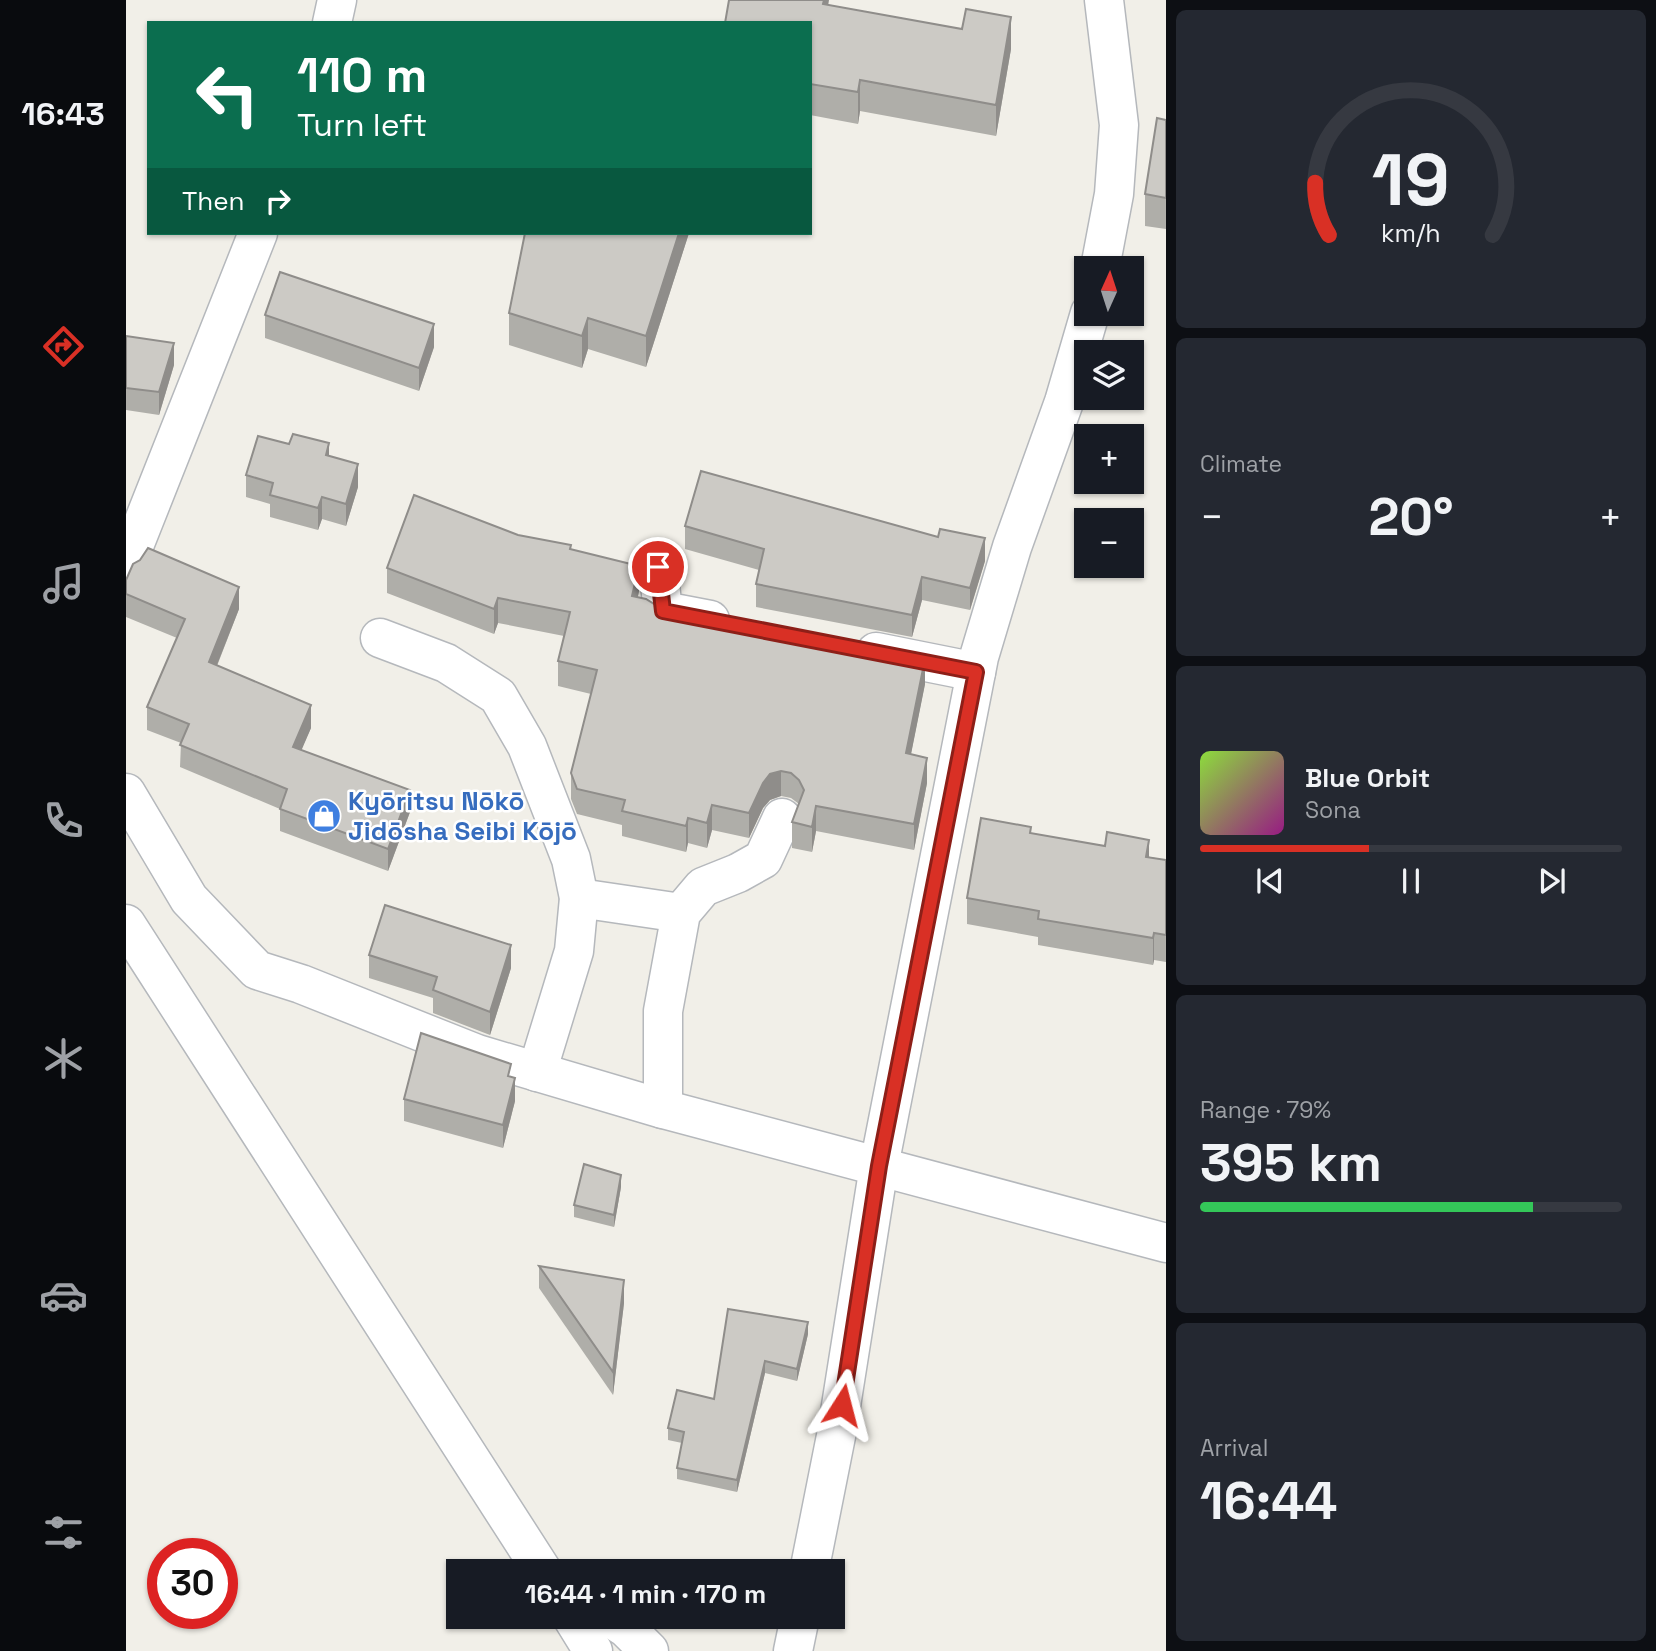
<!DOCTYPE html>
<meta charset="utf-8">
<style>
body{margin:0;font-family:"Space Grotesk",sans-serif;background:#242831;color:#f1f3f6;height:100vh;display:flex;flex-direction:column;font-size:26px;white-space:nowrap}
*{box-sizing:border-box;margin:0}
p{font-size:23px;color:#9ea1a6}
.icon{flex:none;width:38px;height:38px;fill:none;stroke:currentColor;stroke-width:2;stroke-linecap:round;stroke-linejoin:round}
.map{position:relative;flex:1;overflow:hidden}
.panel{display:flex;flex-direction:column;gap:10px;padding:10px;background:#0d0f14;width:490px}
.panel>*{flex:none}
.hud{position:absolute;left:21px;top:21px;width:665px;height:214px;border-radius:0px;box-shadow:0 2px 5px #0004;background:#0b6e4f;color:#fff;overflow:hidden}
.needle{width:46px;rotate:3deg}
.buttons{position:absolute;left:948px;top:256px;display:grid;gap:14px}
.buttons a{display:grid;place-items:center;width:70px;height:70px;border-radius:0px;background:#171b24;box-shadow:0 2px 5px #0004;font-size:35px}
.speed{position:absolute;left:21px;top:1538px;display:flex;gap:14px;font-size:35px;font-weight:700;text-align:center}
.speed>*{display:grid;place-content:center;width:91px;height:91px;border-radius:50%;background:#171b24;box-shadow:0 2px 5px #0004;line-height:1}
.speed .limit{border:10px solid #d22;background:#fff;color:#111}
.pin{position:absolute;display:grid;place-items:center;width:60px;height:60px;color:#fff;margin:-30px;border:4px solid #fff;border-radius:50%;box-shadow:0 2px 7px #0007}
.me{position:absolute;width:77px;margin:-38px;rotate:9deg;stroke-linejoin:round;filter:drop-shadow(0 0 5px #0008)}
.turn{display:flex;align-items:center;gap:24px;height:147px;padding:0 35px;font-size:32px}
.turn .icon{width:91px;height:91px;stroke-width:2.5}
.turn b{display:block;font-size:49px;line-height:60px}
.then{display:flex;align-items:center;height:66px;padding:0 35px;background:#0003;gap:14px;font-size:26px}
.big{font-size:52px;font-weight:700;line-height:1.1}
.panel .tile{flex:1;display:flex;flex-direction:column;justify-content:center;gap:10px;min-width:0;padding:0 24px;border-radius:10px;background:#242831}
.panel .dial{align-items:center;gap:0}
.dial svg{height:182px;overflow:visible;fill:none;stroke:#363941;stroke-width:7;stroke-linecap:round;text-anchor:middle}
.dial text{fill:#f1f3f6;stroke:none}
.song{display:flex;align-items:center;gap:21px}
.cover{width:84px;height:84px;border-radius:10px;background:linear-gradient(135deg,hsl(90 70% 55%),hsl(310 70% 35%))}
.played{height:7px;border-radius:4px;background:linear-gradient(90deg,#d93025 40%,#363941 40%)}
.keys{display:flex;justify-content:space-around;direction:ltr}
.heat{display:flex;justify-content:space-between;align-items:center;font-size:38px;direction:ltr}
.charge{height:10px;border-radius:5px;background:linear-gradient(90deg,#34c759 79%,#363941 0)}
.trip{position:absolute;left:320px;top:1559px;width:399px;height:70px;border-radius:0px;background:#171b24;box-shadow:0 2px 5px #0004;font-weight:700;line-height:70px;text-align:center}
main{display:flex;flex:1;min-height:0}
.dock{display:flex;flex-direction:column;width:126px;justify-content:space-around;align-items:center;background:#090b0e;color:#9ea1a6}
.dock .icon{width:49px;height:49px}
.dock .selected{color:#d93025}
.dock b{font-size:32px;color:#f1f3f6}
.map>svg:first-child{display:block}
</style>
<main>
<nav class="dock">
<b>16:43</b>
<svg class="icon selected" aria-label="directions" viewBox="0 0 24 24"><path d="M12 3l9 9-9 9-9-9zM9 14v-3h6M13 9l2 2-2 2"/></svg>
<svg class="icon" aria-label="music" viewBox="0 0 24 24"><path d="M9 18V5l10-2v13"/><circle cx="6" cy="18" r="3"/><circle cx="16" cy="16" r="3"/></svg>
<svg class="icon" aria-label="phone" viewBox="0 0 24 24"><path d="M5 4h4l2 5-3 2q2 4 5 5l2-3 5 2v4C11 20 4 13 5 4z"/></svg>
<svg class="icon" aria-label="climate" viewBox="0 0 24 24"><path d="M12 3v18M4 7l16 10M4 17L20 7"/></svg>
<svg class="icon" aria-label="car" viewBox="0 0 24 24"><path d="M5 17H2v-5l4-1 3-4h7l3 4 3 1v5h-3M9 17h6M6 11h13"/><circle cx="7" cy="17" r="2"/><circle cx="17" cy="17" r="2"/></svg>
<svg class="icon" aria-label="filters" viewBox="0 0 24 24"><path d="M4 7h16M4 17h16"/><circle cx="9" cy="7" r="2"/><circle cx="15" cy="17" r="2"/></svg>
</nav>
<div class="map">
<svg width="1040" height="1651" viewBox="0 0 1040 1651">
<rect width="100%" height="100%" fill="#f1efe8"/>
<g fill="none" stroke-linecap="round" stroke-linejoin="round">
<g stroke="#b5b8bc" stroke-width="41">
<g id="street">
<path d="M206 23 211 0"/>
<path d="M974 268 988 194 993 125 978 0"/>
<path d="M0 566 132 233"/>
<path d="M532 567 537 611 584 620"/>
<path d="M254 638 320 663 372 696 401 746 445 859 453 898 448 951 411 1072"/>
<path d="M750 652 850 672"/>
<path d="M0 793 63 899 131 970 175 984 351 1054 537 1109 1040 1243"/>
<path d="M453 898 555 913"/>
<path d="M0 924 417 1572"/>
<path d="M537 1109V1011L555 913 577 887 612 873 637 859 656 818"/>
<path d="M683 1572 711 1431 753 1166 853 657 886 547 938 402 964 313"/>
<path d="M446 1617 467 1651"/>
<path d="M483 1617 500 1628 523 1651"/>
<path d="M667 1651 674 1617"/>
</g>
</g>
<use href="#street" stroke="#fff" stroke-width="38"/>
</g>
<g fill="#afaea9">
<path d="M702 5 885 49 870 136 734 111 732 124 684 115V23Z"/>
<path d="M1040 120V229L1019 226V194Z"/>
<path d="M389 233H563L520 367 462 349 456 368 383 345V313L399 235Z"/>
<path d="M139 315 308 347 293 391 139 338Z"/>
<path d="M0 336 48 365 33 415 0 410Z"/>
<path d="M203 456 232 487 220 526 196 519 192 530 144 517V504L120 497V475Z"/>
<path d="M559 526 859 561 844 610 796 600 786 637 630 607V584L633 570 559 549Z"/>
<path d="M392 535 445 549 513 591 512 597 533 607 799 684 785 754 801 783 788 850 690 831 686 852 666 848V822L673 804 665 798 655 796 644 800 637 808 623 838 586 830 581 848 562 843 560 852 496 836V825L451 814 445 799V773L465 694 432 686V661L438 636 372 623 368 634 261 593V568Z"/>
<path d="M0 580 113 609 91 666 185 728 175 750 284 812 262 871 154 831V809L54 767 55 743 21 730V707L51 638 0 617Z"/>
<path d="M905 834 1040 860V962L1028 960 1027 965 912 945V937L841 924V898Z"/>
<path d="M243 955 385 968 364 1035 307 1013V998L243 978Z"/>
<path d="M278 1099 389 1101 377 1148 278 1121Z"/>
<path d="M495 1187 488 1227 448 1217V1205Z"/>
<path d="M413 1266 498 1303 487 1395 413 1288Z"/>
<path d="M602 1309 682 1334 671 1381 639 1373 611 1492 551 1479V1468L556 1443 542 1440V1428L588 1399Z"/>
</g>
<g fill="#8f8d8a">
<path d="M698 0H703L697 36V4Z"/>
<path d="M885 17V49L870 136V105Z"/>
<path d="M734 80V111L732 124V92Z"/>
<path d="M553 233H563L520 367V336Z"/>
<path d="M462 318V349L456 368V336Z"/>
<path d="M308 324V347L293 391V368Z"/>
<path d="M48 343V365L33 415V392Z"/>
<path d="M203 443V466L200 455Z"/>
<path d="M232 464V487L220 526V504Z"/>
<path d="M196 497V519L192 530V508Z"/>
<path d="M859 538V561L844 610V588Z"/>
<path d="M513 566V591L506 622V596Z"/>
<path d="M796 577V600L786 637V615Z"/>
<path d="M113 587V609L83 685V662Z"/>
<path d="M372 598V623L368 634V609Z"/>
<path d="M799 659V684L780 779V753Z"/>
<path d="M185 705V728L167 770V747Z"/>
<path d="M801 758V783L788 850V824Z"/>
<path d="M655 771V796L644 800 637 808 623 838V813L637 783 644 774Z"/>
<path d="M284 790V812L262 871V849Z"/>
<path d="M586 805V830L581 848V823Z"/>
<path d="M690 806V831L686 852V827Z"/>
<path d="M562 818V843L560 852V826Z"/>
<path d="M1023 840V867L1020 857Z"/>
<path d="M1028 933V960L1027 965V938Z"/>
<path d="M385 945V968L364 1035V1012Z"/>
<path d="M389 1078V1101L377 1148V1125Z"/>
<path d="M495 1175V1187L488 1227V1215Z"/>
<path d="M498 1280V1303L487 1395V1372Z"/>
<path d="M682 1322V1334L671 1381V1369Z"/>
<path d="M639 1361V1373L611 1492V1480Z"/>
</g>
<g fill="#cccac5" stroke="#8f8d8a" stroke-width="2">
<path d="M603 0H698L697 4 836 29 840 9 885 17 870 105 734 80 732 92 684 84V23H599Z"/>
<path d="M1031 118 1040 120V198L1019 194Z"/>
<path d="M399 233H553L520 336 462 318 456 336 383 313Z"/>
<path d="M154 272 308 324 293 368 139 315Z"/>
<path d="M0 336 48 343 33 392 0 388Z"/>
<path d="M167 434 203 443 200 455 232 464 220 504 196 497 192 508 144 495 147 483 120 475 132 436 163 444Z"/>
<path d="M575 471 812 537 814 529 859 538 844 588 796 577 786 615 630 584 638 549 559 526Z"/>
<path d="M288 495 392 535 445 545 444 549 513 566 506 596 520 599 533 607 799 659 780 753 801 758 788 824 690 806 686 827 666 822 678 790 673 780 665 773 655 771 644 774 637 783 623 813 586 805 581 823 562 818 560 826 496 811 499 800 451 789 445 773 471 670 432 661 444 612 372 598 368 609 261 568Z"/>
<path d="M22 548 113 587 83 662 185 705 167 747 284 790 262 849 154 809 161 789 54 745 63 724 21 707 59 619 0 594V580L7 564 14 560Z"/>
<path d="M855 818 905 827 904 833 979 846 981 832 1023 840 1020 857 1040 860V935L1028 933 1027 938 912 919 913 911 841 898Z"/>
<path d="M259 905 385 945 364 1012 307 990 311 977 243 955Z"/>
<path d="M295 1033 385 1064 382 1076 389 1078 377 1125 278 1099Z"/>
<path d="M458 1164 495 1175 488 1215 448 1205Z"/>
<path d="M413 1266 498 1280 487 1372Z"/>
<path d="M602 1309 682 1322 671 1369 639 1361 611 1480 551 1468 558 1432 542 1428 551 1390 588 1399Z"/>
<path d="M620 1566 647 1571V1572H607Z"/>
</g>
<g fill="none" stroke-linecap="round" stroke-linejoin="round">
<g stroke="#8d1f18" stroke-width="18">
<path id="route" d="M532 567 537 611 850 672 753 1166 716 1405"/>
</g>
<use href="#route" stroke="#d93025" stroke-width="12"/>
</g>
<defs>
<g id="shop-disc" transform="scale(1.75)"><circle r="9.5" fill="#3f7fe0" stroke="#fff"/><path d="M-5-2.5h2.3a2.7 3.5 0 0 1 5.4 0H5L5.5 6h-11ZM-1.5-2.5h3a1.5 2.3 0 0 0-3 0Z" fill="#fff"/></g>
</defs>
<g fill-rule="evenodd">
<use href="#shop-disc" x="198" y="816"/>
</g>
<g text-anchor="middle" dominant-baseline="central" stroke-width="5" stroke-linejoin="round" paint-order="stroke">
<g font-size="26" font-weight="bold" fill="#366cbe" stroke="#fff" text-anchor="start">
<text x="222" y="801">Kyōritsu Nōkō<tspan x="222" dy="30">Jidōsha Seibi Kōjō</tspan></text>
</g>
</g>
</svg>
<div class="buttons">
<a><svg class="needle" viewBox="-14 -14 28 28"><path d="M0-13l5 13h-10z" fill="#e53935"/><path d="M0 13l5-13h-10z" fill="#9ea1a6"/></svg></a>
<a><svg class="icon" aria-label="layers" viewBox="0 0 24 24"><path d="M12 4l9 5-9 5-9-5zM3 14l9 5 9-5"/></svg></a>
<a>+</a>
<a>−</a>
</div>
<div class="speed"><div class="limit">30</div></div>
<div class="pin" style="left:532px;top:567px;background:#d93025"><svg class="icon" aria-label="arrive" viewBox="0 0 24 24"><path d="M6 21V4h12l-3 4 3 4H6"/></svg></div>
<svg class="me" style="left:716px;top:1405px" viewBox="-20 -20 40 40"><path d="M0-17L14 15 0 8-14 15z" fill="#d93025" stroke="#fff" stroke-width="4"/></svg>
<div class="trip">16:44 · 1 min · 170 m</div>
<div class="hud">
<div class="turn"><svg class="icon" aria-label="left" viewBox="0 0 24 24"><path d="M17 20v-9H6M10 6l-5 5 5 5"/></svg><div><b>110 m</b>Turn left</div></div>
<div class="then">Then<svg class="icon" aria-label="right" viewBox="0 0 24 24"><path d="M7 20v-9h11M14 6l5 5-5 5"/></svg></div>
</div>
</div>
<section class="panel">
<div class="tile dial"><svg viewBox="0 0 100 80">
<path d="M14 69A42 42 0 1 1 86 69"/>
<path d="M14 69A42 42 0 0 1 8 46" stroke="#d93025"/>
<text x="50" y="56" font-size="32" font-weight="700">19</text>
<text x="50" y="72" font-size="11">km/h</text>
</svg></div>
<div class="tile"><p>Climate</p>
<div class="heat"><a>−</a><b class="big">20°</b><a>+</a></div>
</div>
<div class="tile">
<div class="song"><i class="cover"></i><div><b>Blue Orbit</b><p>Sona</p></div></div>
<div class="played"></div>
<div class="keys"><svg class="icon" aria-label="previous" viewBox="0 0 24 24"><path d="M18 5L8 12l10 7zM5 5v14"/></svg><svg class="icon" aria-label="pause" viewBox="0 0 24 24"><path d="M8 5v14M16 5v14"/></svg><svg class="icon" aria-label="next" viewBox="0 0 24 24"><path d="M6 5l10 7-10 7zM19 5v14"/></svg></div>
</div>
<div class="tile"><p>Range · 79%</p><b class="big">395 km</b><div class="charge"></div></div>
<div class="tile"><p>Arrival</p><b class="big">16:44</b></div>
</section>
</main>
